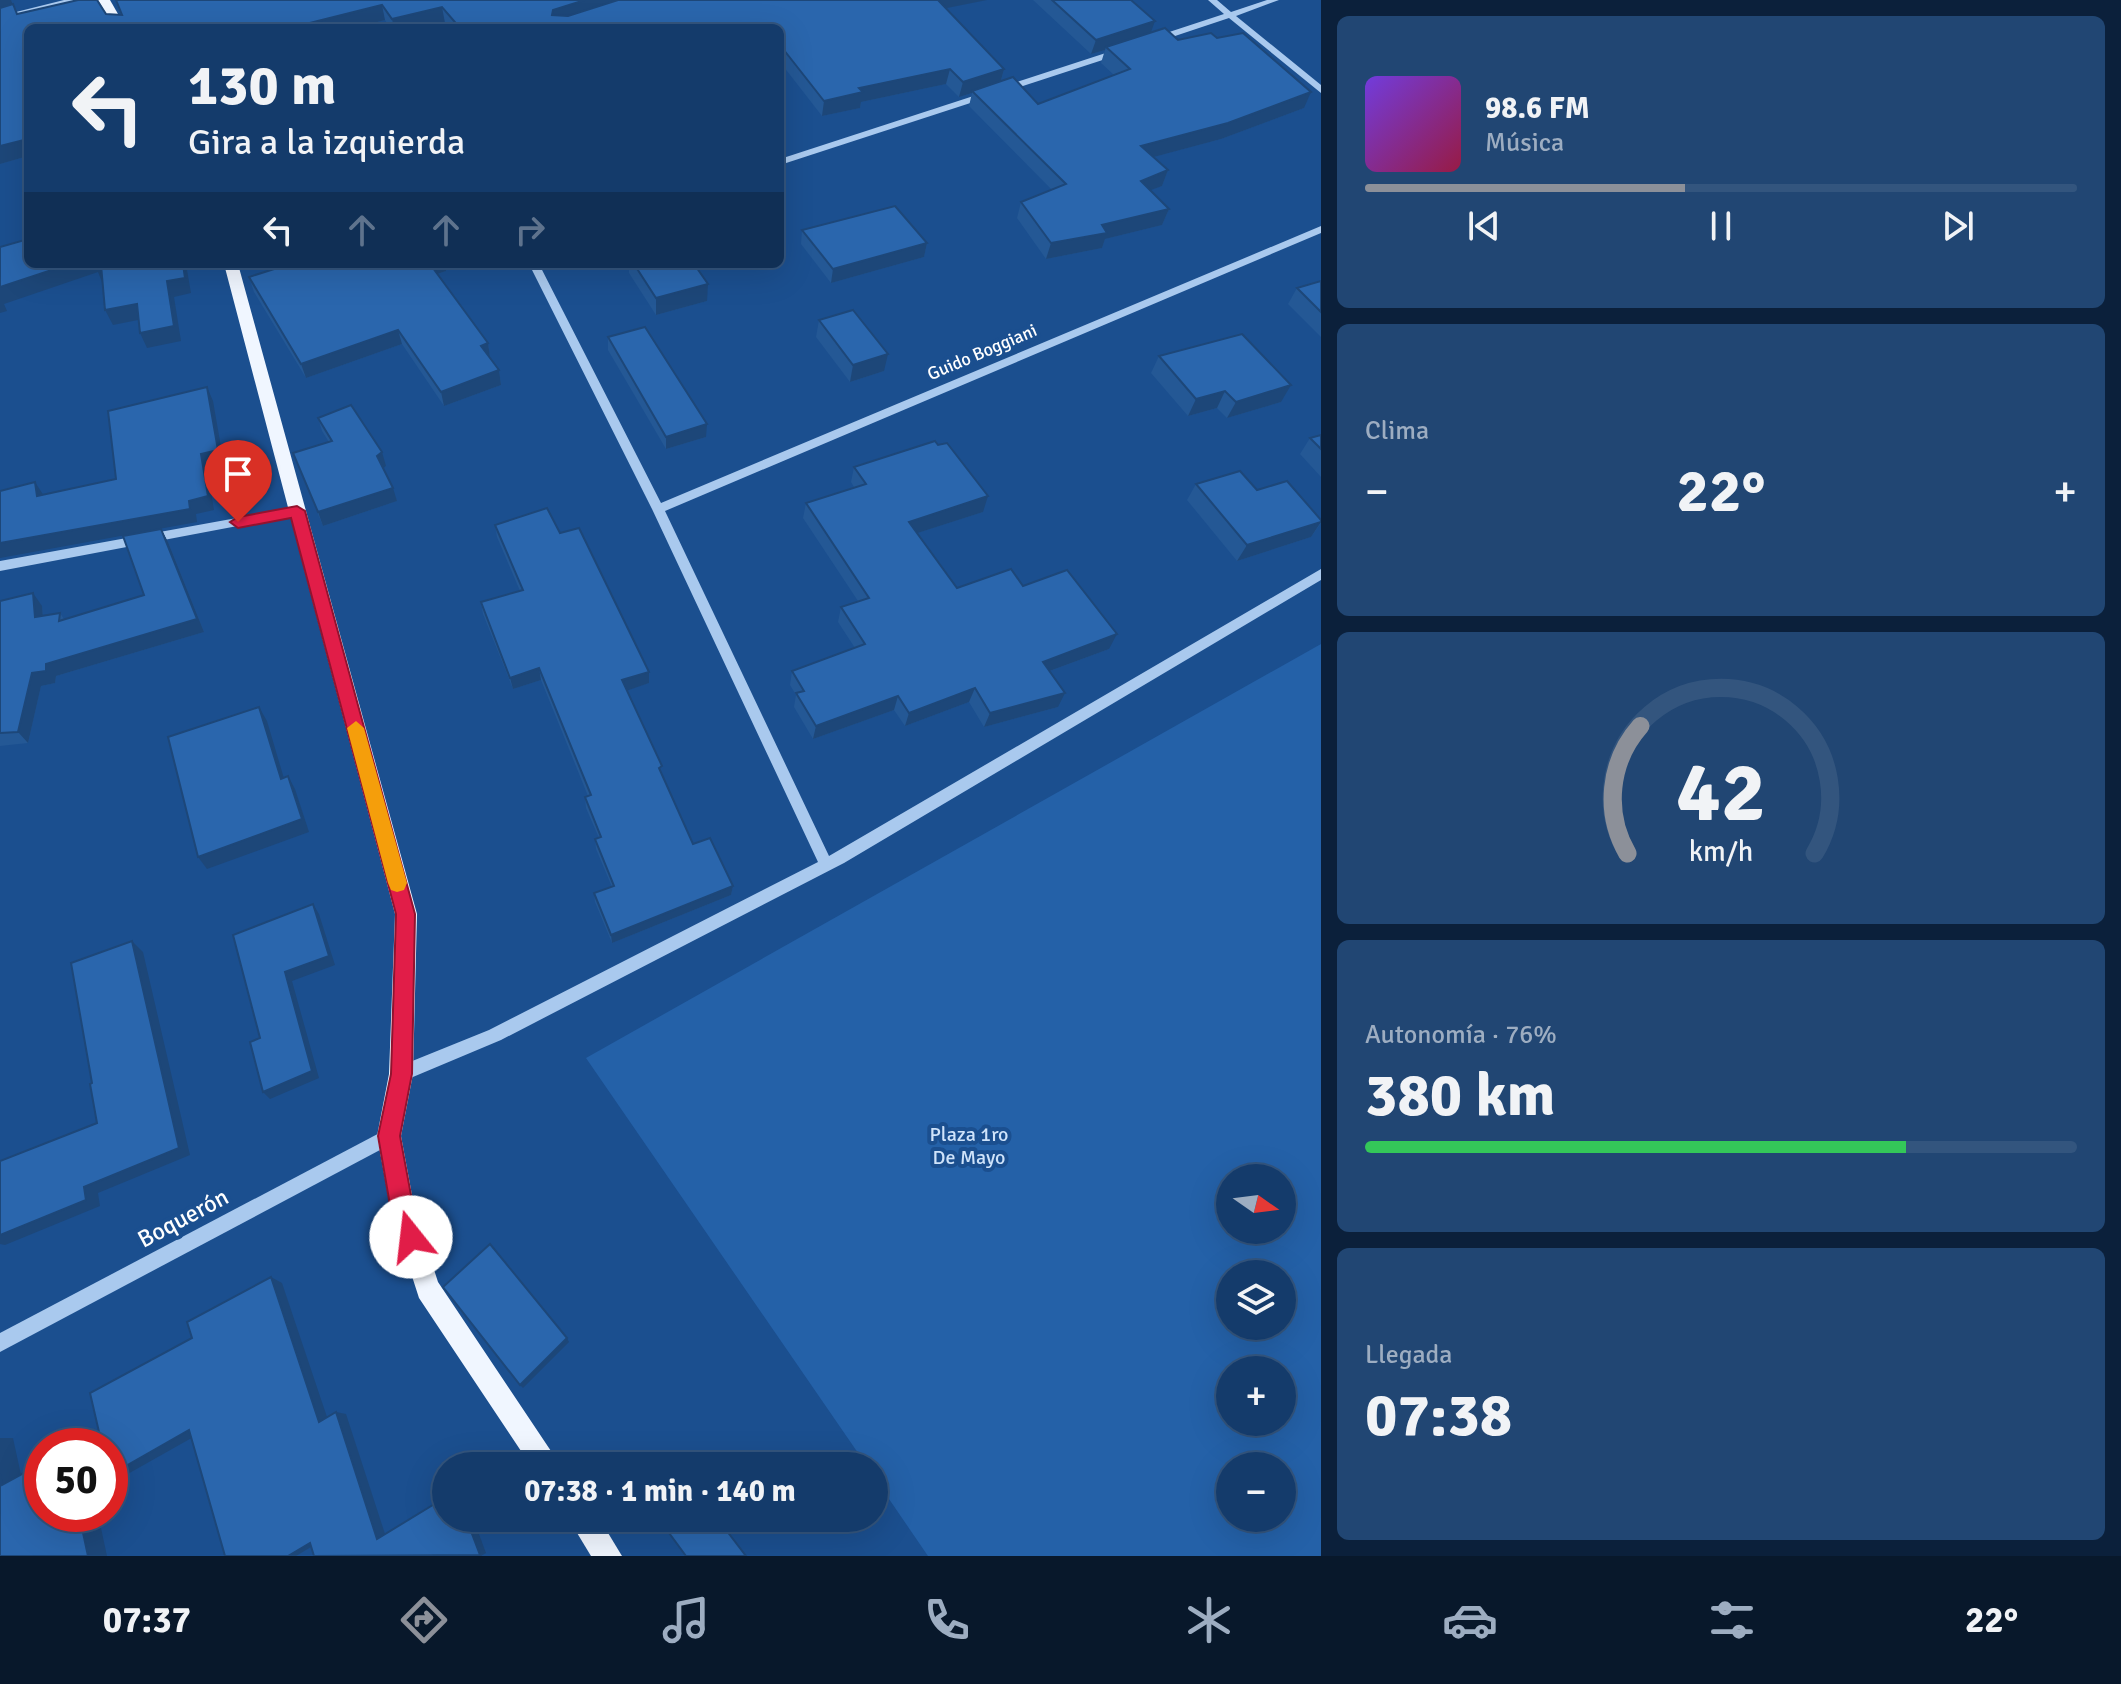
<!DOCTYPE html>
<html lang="es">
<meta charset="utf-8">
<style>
body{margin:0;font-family:Signika,sans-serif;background:#214673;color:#f1f3f6;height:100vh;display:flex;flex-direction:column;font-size:30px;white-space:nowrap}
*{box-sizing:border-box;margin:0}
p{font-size:26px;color:#9dadc1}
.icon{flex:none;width:44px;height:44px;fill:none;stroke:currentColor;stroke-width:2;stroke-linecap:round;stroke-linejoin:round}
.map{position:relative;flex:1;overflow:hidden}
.side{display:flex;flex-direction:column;gap:16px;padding:16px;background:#0b203b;width:800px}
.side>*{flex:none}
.guide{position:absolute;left:24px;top:24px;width:760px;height:244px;border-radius:12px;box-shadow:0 8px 32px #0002,0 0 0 2px #33557e;background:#143b6b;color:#f1f3f6;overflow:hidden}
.needle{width:52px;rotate:104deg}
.buttons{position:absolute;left:1216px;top:1164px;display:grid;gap:16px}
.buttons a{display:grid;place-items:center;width:80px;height:80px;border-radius:50%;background:#143b6b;box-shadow:0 8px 32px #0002,0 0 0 2px #33557e;font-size:40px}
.speed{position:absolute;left:24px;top:1428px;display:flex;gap:16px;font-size:40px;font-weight:700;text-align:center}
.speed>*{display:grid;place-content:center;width:104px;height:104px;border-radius:50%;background:#143b6b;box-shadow:0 8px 32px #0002,0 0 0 2px #33557e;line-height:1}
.speed .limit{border:12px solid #d22;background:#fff;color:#111}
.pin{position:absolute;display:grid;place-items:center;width:68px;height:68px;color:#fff;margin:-82px -34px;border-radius:50% 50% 50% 0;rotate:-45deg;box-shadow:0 0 8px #0007}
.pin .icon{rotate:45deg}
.me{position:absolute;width:88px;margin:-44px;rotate:344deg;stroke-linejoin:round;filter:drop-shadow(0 0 6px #0008)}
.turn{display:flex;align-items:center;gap:28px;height:168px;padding:0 32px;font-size:36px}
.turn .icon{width:104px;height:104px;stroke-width:2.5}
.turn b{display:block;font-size:56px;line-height:68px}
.lanes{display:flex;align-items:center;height:76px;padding:0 32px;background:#0003;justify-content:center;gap:40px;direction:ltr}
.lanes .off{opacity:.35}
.big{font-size:60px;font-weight:700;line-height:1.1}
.side .tile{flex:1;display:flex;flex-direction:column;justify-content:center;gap:12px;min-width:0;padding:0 28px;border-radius:12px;background:#214673}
.side .dial{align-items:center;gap:0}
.dial svg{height:208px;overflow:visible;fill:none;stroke:#33557e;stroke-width:7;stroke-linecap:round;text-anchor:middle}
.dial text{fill:#f1f3f6;stroke:none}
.song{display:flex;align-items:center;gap:24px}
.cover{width:96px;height:96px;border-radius:12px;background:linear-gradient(135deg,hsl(260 70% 55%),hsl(340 70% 35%))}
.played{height:8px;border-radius:4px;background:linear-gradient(90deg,#8c9099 45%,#33557e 45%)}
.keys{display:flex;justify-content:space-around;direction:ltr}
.heat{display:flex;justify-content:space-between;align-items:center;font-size:44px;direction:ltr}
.charge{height:12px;border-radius:6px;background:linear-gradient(90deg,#34c759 76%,#33557e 0)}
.trip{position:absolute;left:432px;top:1452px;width:456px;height:80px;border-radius:40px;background:#143b6b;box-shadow:0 8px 32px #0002,0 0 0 2px #33557e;font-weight:700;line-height:80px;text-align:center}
.tabs{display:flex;height:128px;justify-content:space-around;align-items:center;background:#08182b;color:#9dadc1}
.tabs .icon{width:56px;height:56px}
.tabs .on{color:#8c9099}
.tabs b{font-size:36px;color:#f1f3f6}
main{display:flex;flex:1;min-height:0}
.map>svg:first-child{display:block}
</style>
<main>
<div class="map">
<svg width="1321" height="1556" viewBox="0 0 1321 1556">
<rect width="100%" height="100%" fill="#1b4f8f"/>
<path fill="#2461a8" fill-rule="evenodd" d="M1321 644V1556H928L874 1477V1466H867L586 1058ZM1230 1178H1282V1230H1230ZM1230 1274H1282V1326H1230ZM1230 1370H1282V1422H1230ZM1230 1466H1282V1518H1230Z"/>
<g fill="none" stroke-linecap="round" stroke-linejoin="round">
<g fill="#a9c9ee" fill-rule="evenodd">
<path d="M64 0H78L0 22V16Z"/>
<path d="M1208 0H1217L1231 12 1267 0H1279L1236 16 1321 85V93L1229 18 1160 41H1154V37L1224 14Z"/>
<path d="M1118 49 1122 52 1121 54 780 165V159Z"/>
<path d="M1321 226V233L665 511 829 856 1321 569V580L844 863 501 1040 401 1082 395 1080 393 1074 395 1068 489 1030 818 862 652 509 529 264H539L661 503Z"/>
<path d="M297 507 301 508 303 511 301 514 0 571V561Z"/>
<path d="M389 1128 395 1130 397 1136 395 1142 0 1352V1333Z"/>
</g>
<g fill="#f0f6ff" fill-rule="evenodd">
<path d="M98 0H110L126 28H114Z"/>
<path d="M224 264H238L417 914 413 1074 401 1136 415 1211 438 1282 561 1466H531L419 1298 391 1211 377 1136 389 1074 395 914Z"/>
<path d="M568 1518H599L622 1556H591Z"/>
</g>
</g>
<g fill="#245895">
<path d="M0 0H11L17 14 121 15 115 0 946 8 1004 69 1001 81 1038 104 1114 75 1101 63 1105 50 1091 54 1033 0H1131L1151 33 1178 40 1304 108 1221 139 1153 157 1168 170 1162 186 1150 190 1169 209 1162 225 1105 239 1102 248 1046 259 1017 218 1021 202 1052 190 969 106 972 93 959 97 946 84 861 102 860 108 822 116 780 62V28H449L445 23 422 28H390L385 20 354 28H28V156L0 164Z"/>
<path d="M802 230 927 243 924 257 831 283 801 244Z"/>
<path d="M287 264H445L446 271 437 274 488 343 490 357 499 370 501 385 444 406 402 344 306 378 254 292 249 277Z"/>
<path d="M629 264H694L707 301 656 315 629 273Z"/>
<path d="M1321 281V337L1288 304 1297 288Z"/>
<path d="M819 320 884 371 850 382 816 337Z"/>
<path d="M608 337 706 437 666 449 608 350Z"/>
<path d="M1159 356 1281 402 1227 418 1217 408 1188 416 1151 373Z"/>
<path d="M318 418 386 466 383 468 397 501 323 526 293 453 329 442 322 431Z"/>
<path d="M1321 435V477L1300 454 1310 438Z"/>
<path d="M854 467 983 512 917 533 957 588 1023 586 1109 649 1050 671 1058 707 984 727 969 702 905 726 894 710 813 739 794 707 796 695 790 685 792 671 855 648 838 622 841 607 858 601 803 518 806 503 854 487 851 482Z"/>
<path d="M1196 484 1257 490 1321 520V523L1311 537 1237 561 1187 500Z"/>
<path d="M495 525 560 533 649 672V683L627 690 662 776 693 844 733 886 731 895 612 943 595 902 594 893 612 887 596 849 595 839 599 838 586 808 585 797 588 796 541 680 513 689 483 614 481 602 520 591 497 537Z"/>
<path d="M161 529 168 542 204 632 56 676 55 683 41 686 28 743 0 746V601L42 606 43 616 60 613 64 619 144 595Z"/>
</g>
<g fill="#1d4779">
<path d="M0 0H11L15 9 0 13Z"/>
<path d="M585 0H633L554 25 552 15 553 10Z"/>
<path d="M934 0H987L932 11Z"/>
<path d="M382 5 385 20 354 28H298V26Z"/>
<path d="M442 7 445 23 422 28H394L392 19Z"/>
<path d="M1155 21 1150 35 1106 47 1105 50 1091 54 1096 40Z"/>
<path d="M950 69 946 84 861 102 860 108 822 116 824 101 859 88Z"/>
<path d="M1004 69 1000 84 972 91V93L959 97 963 82Z"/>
<path d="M1311 92 1304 108 1221 139 1135 162 1141 146Z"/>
<path d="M28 139V156L0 164V146Z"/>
<path d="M1168 170 1162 186 1135 196 1141 181Z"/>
<path d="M1169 209 1162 225 1105 239 1102 248 1046 259 1051 243 1102 225Z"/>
<path d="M927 243 924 257 831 283 833 269Z"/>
<path d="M70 264H98L101 265 102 282 98 272 4 304 7 311 0 313V287Z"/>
<path d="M183 264H186L191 293 174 297 181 341 147 348 140 333 167 281Z"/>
<path d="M428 264H445L446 271 431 276Z"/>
<path d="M708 284 707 301 656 315V298Z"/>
<path d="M137 304 143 319 113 325 105 310Z"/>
<path d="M398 330 402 344 306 378 301 364Z"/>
<path d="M488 343 490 357 481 346Z"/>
<path d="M888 354 884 371 850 382 853 365Z"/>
<path d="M499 370 501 385 444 406 441 392Z"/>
<path d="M1291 385 1281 402 1227 418 1236 402Z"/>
<path d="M207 387 213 401 224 464 207 468 214 510 196 514 197 522 0 558V543L189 501 201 454Z"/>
<path d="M1225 391 1217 408 1188 416 1196 399Z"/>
<path d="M707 424 706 437 666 449V437Z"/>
<path d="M382 452 386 466 381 470 377 456Z"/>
<path d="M35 482 44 496H37Z"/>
<path d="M393 488 397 501 323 526 318 512Z"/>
<path d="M988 496 983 512 905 537 909 522Z"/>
<path d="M1321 522 1311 537 1237 561 1247 545Z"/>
<path d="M161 529 168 542 204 632 56 676 55 683 41 686 28 743 18 732 32 673 46 664 197 619Z"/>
<path d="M33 593 42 606 44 630 35 617Z"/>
<path d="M1117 634 1109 649 1036 676 1043 662Z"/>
<path d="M539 668 541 680 513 689 510 678Z"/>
<path d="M649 672V683L623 692 622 680Z"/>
<path d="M975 688 969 702 905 726 909 713Z"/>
<path d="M1065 693 1058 707 984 727 990 713Z"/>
<path d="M898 696 894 710 813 739 816 726Z"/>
<path d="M259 707 267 721 288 792 281 779Z"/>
<path d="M288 776 295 789 309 832 207 869 198 857Z"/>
<path d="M733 886 731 895 612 943 611 935Z"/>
<path d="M313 904 319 914 335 965 292 981 319 1078 270 1099 263 1092 285 972Z"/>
<path d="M132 941 143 952 190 1155 98 1193 100 1206 5 1245 0 1244V1235L84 1187Z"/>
<path d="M271 1277 282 1283 329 1423 319 1422Z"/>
<path d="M567 1338 569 1342 523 1388 520 1385Z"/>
<path d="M336 1412 346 1414 386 1537 377 1539Z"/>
<path d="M189 1430 204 1431 110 1484V1475Z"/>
<path d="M0 1438H13L23 1484 2 1485 0 1474Z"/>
<path d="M79 1514H98L107 1556H88Z"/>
<path d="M466 1518H473L486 1553 481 1556H479Z"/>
<path d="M321 1541 296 1556H288L310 1543Z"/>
</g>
<g fill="#2a66ad" stroke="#1d4779" stroke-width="2">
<path d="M78 0H97L106 14 122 15 116 0H585L553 10 552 15 568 16 618 0H938L1004 69 963 82 950 69 859 88 863 92 824 101 780 45V28H460L442 7 392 19 382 5 298 26 299 28H28V139L0 146V8L13 4 17 14Z"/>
<path d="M1052 0H1131L1155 21 1096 40Z"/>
<path d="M1165 28 1178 40 1211 33 1217 38 1243 33 1311 92 1228 123 1141 146 1168 170 1141 181 1169 209 1102 225 1107 233 1051 243 1021 202 1066 184 972 91 1013 77 1038 104 1130 69 1106 47Z"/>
<path d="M895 206 927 243 833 269 802 230Z"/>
<path d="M28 239V264H70L0 287V247Z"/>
<path d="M95 264H183L185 278 167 281 174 326 140 333 137 304 105 310 101 265 95 266Z"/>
<path d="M290 264H430L488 343 481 346 499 370 441 392 398 330 301 364 249 277Z"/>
<path d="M634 264H694L708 284 656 298Z"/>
<path d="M1321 281V312L1297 288Z"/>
<path d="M853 310 888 354 853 365 819 320Z"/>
<path d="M645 327 707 424 666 437 608 337Z"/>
<path d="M1242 334 1291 385 1236 402 1225 391 1196 399 1159 356Z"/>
<path d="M207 387 218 450 201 454 208 496 189 501 190 509 0 543V491L35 482 37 496 116 479 108 411Z"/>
<path d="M351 405 382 452 377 456 393 488 318 512 293 453 332 441 318 418Z"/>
<path d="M1321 435V449L1310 438Z"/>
<path d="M935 441 938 445 947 443 988 496 909 522 957 588 1011 569 1023 586 1067 570 1117 634 1043 662 1065 693 990 713 975 688 909 713 898 696 816 726 796 693 804 691 792 671 865 644 841 607 869 598 806 503 866 484 854 467Z"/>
<path d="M1240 471 1257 490 1287 481 1321 520V522L1247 545 1196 484Z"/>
<path d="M547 508 560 533 579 528 649 672 622 680 662 766 659 768 693 844 710 838 733 886 611 935 594 893 614 886 595 839 601 837 585 797 591 795 539 668 510 678 481 602 523 590 495 525Z"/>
<path d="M161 529 197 619 46 664V671L32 673 18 732 0 733V601L33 593 35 617 60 613 59 621 144 595 123 536Z"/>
<path d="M259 707 281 779 288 776 302 819 198 857 168 737Z"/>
<path d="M313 904 329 956 285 972 312 1071 263 1092 250 1042 260 1038 233 935Z"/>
<path d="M132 941 179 1148 84 1187 86 1200 0 1235V1161L97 1123 90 1084 92 1083 71 963Z"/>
<path d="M490 1244 567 1338 520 1385 443 1287Z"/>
<path d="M271 1277 319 1422 336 1412 377 1539 446 1497V1518H466L480 1555 314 1556 310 1543 288 1556H225L189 1430 110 1475V1446H73L99 1432 90 1393 192 1338 187 1322Z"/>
<path d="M42 1463V1514H79L88 1556H0V1474L2 1485Z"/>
<path d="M658 1518H717L746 1556H686Z"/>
</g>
<path fill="#e11d48" stroke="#92132f" stroke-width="2" d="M297 506 305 511 415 914 412 1074 400 1136 414 1211 422 1237 419 1245 411 1248 403 1245 391 1211 378 1136 391 1074 396 914 291 518 238 528 230 522 238 517Z"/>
<path fill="#f59e0b" d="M356 721 364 728 407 883 404 890 397 892 391 890 388 883 347 728Z"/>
<g text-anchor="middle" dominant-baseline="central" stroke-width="8" stroke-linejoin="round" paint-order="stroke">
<g font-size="18" fill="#fff" stroke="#1b4f8f">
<text transform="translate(982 352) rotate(-23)">Guido Boggiani</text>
</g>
<g font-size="20" fill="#cfe3fa" stroke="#1b4f8f">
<text x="969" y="1134">Plaza 1ro<tspan x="969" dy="23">De Mayo</tspan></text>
</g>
<g font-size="24" fill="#fff" stroke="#1b4f8f">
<text transform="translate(183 1218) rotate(-28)">Boquerón</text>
</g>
</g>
</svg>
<div class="buttons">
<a><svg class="needle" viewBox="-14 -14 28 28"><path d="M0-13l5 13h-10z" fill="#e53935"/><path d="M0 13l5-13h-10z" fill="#9dadc1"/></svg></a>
<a><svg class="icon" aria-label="layers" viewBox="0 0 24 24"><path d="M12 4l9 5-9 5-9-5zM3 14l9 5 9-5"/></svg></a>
<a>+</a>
<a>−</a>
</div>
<div class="speed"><div class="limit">50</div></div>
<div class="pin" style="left:238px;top:522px;background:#d93025"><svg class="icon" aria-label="arrive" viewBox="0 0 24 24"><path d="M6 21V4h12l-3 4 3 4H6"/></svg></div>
<svg class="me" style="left:411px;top:1237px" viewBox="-20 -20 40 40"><circle r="19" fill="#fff"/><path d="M0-13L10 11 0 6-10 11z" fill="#e11d48"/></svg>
<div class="trip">07:38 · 1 min · 140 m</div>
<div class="guide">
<div class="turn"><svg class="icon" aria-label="left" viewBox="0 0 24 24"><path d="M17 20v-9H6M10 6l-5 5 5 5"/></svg><div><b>130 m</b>Gira a la izquierda</div></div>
<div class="lanes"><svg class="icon" aria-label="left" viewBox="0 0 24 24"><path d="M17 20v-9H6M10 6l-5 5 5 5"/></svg><svg class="icon off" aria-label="ahead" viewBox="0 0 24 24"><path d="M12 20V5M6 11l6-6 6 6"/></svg><svg class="icon off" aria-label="ahead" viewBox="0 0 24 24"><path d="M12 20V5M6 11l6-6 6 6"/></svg><svg class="icon off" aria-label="right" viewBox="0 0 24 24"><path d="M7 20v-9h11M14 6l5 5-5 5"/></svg></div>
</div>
</div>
<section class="side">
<div class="tile">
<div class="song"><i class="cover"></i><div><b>98.6 FM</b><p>Música</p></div></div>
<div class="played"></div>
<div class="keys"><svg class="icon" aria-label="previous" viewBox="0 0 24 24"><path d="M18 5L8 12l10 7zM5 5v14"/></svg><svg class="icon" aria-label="pause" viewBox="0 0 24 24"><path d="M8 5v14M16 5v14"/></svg><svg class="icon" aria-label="next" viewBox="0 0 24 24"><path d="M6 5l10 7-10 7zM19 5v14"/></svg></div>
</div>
<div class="tile"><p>Clima</p>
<div class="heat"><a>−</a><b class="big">22°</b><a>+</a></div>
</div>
<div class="tile dial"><svg viewBox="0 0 100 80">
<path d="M14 69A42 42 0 1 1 86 69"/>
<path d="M14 69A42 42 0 0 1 19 20" stroke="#8c9099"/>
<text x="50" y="56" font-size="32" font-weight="700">42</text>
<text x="50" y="72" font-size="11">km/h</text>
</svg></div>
<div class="tile"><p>Autonomía · 76%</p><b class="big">380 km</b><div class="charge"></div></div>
<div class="tile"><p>Llegada</p><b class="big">07:38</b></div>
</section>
</main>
<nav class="tabs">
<b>07:37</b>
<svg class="icon on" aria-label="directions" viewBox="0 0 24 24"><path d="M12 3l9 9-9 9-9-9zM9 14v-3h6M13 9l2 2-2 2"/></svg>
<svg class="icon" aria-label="music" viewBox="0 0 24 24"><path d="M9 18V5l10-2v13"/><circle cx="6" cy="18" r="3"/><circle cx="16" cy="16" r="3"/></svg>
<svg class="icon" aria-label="phone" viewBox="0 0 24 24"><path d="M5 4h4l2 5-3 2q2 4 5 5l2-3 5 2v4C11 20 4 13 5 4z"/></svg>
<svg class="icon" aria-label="climate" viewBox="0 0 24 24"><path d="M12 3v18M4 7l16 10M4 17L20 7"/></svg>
<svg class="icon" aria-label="car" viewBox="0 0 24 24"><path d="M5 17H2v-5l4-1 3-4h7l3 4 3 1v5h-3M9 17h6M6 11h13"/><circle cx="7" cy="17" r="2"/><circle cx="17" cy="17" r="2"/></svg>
<svg class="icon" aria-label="filters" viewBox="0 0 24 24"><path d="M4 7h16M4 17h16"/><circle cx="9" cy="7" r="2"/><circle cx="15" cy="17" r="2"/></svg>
<b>22°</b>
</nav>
